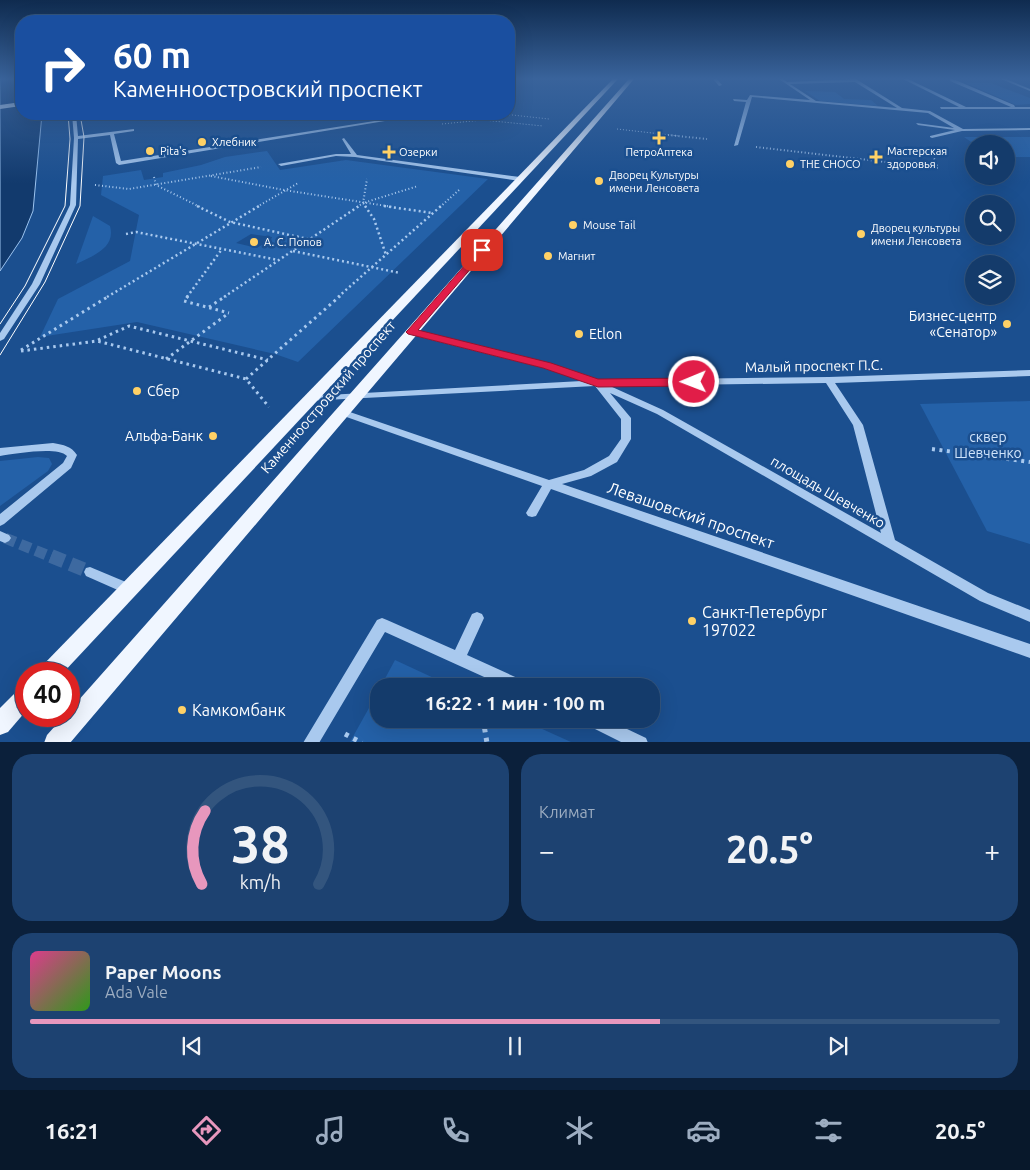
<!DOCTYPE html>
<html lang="ru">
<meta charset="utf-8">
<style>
body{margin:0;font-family:Ubuntu,sans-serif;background:#1d4271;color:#f1f3f6;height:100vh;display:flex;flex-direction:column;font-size:19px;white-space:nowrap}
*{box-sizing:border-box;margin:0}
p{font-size:16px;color:#9dadc1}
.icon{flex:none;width:28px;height:28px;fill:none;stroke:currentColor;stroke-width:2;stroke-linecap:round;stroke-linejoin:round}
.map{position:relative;height:742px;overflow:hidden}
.panel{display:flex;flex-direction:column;gap:12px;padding:12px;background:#0b203b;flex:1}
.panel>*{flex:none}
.hud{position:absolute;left:15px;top:15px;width:500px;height:105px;border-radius:20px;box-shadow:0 5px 20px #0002,0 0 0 1px #33557e;background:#1a4fa0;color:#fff;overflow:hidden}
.buttons{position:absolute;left:965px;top:135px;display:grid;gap:10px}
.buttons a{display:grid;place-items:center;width:50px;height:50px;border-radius:50%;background:#143b6b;box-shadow:0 5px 20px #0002,0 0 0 1px #33557e;font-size:25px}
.speed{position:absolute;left:15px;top:662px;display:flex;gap:10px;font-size:25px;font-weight:700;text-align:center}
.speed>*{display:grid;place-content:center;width:65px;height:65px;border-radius:50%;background:#143b6b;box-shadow:0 5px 20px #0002,0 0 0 1px #33557e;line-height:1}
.speed .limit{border:8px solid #d22;background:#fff;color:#111}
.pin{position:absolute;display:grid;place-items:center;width:42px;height:42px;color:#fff;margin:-21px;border-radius:10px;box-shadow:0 2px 8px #0006}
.me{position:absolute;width:55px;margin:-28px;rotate:269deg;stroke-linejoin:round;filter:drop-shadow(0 0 4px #0008)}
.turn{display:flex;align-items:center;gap:18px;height:105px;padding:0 15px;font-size:22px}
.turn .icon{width:65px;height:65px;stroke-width:2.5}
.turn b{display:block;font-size:35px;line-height:42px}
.big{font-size:38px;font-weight:600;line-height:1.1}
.panel .tile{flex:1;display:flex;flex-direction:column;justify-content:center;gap:8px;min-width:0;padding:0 18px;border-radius:20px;background:#1d4271}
.panel .dial{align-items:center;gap:0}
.dial svg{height:130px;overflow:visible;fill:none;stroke:#33557e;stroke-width:7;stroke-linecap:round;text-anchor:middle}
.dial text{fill:#f1f3f6;stroke:none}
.song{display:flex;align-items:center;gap:15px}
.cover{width:60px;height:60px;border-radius:8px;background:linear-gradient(135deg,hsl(330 70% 55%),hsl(110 70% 35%))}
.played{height:5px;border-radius:2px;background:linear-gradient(90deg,#e797bd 65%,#33557e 65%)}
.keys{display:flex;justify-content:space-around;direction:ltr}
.heat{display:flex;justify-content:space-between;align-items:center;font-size:28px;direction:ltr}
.panel .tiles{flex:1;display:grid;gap:12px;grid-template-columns:1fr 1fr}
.tile:last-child{grid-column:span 2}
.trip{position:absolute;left:370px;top:678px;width:290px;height:50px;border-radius:20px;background:#143b6b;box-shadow:0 5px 20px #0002,0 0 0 1px #33557e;font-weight:600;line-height:50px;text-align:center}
.dock{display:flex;height:80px;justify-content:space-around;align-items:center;background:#08182b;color:#9dadc1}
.dock .icon{width:35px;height:35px}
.dock .active{color:#e797bd}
.dock b{font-size:22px;color:#f1f3f6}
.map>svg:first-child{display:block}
</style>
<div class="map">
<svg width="1030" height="743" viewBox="0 0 1030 743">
<rect width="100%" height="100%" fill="#1b4f8f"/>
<g fill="#2461a8" fill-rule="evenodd">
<path d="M966 83H991L1030 98V104L1016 105Z"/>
<path d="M805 91 835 92 844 99 871 100 878 106 820 101Z"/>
<path d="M964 137H1030V157H1006V144H974Z"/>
<path d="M267 151 280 170 346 160 488 179 298 362 275 354 137 322 40 337 58 299 130 261 139 215 101 195 103 176 141 170 144 180 163 177V173L201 165 225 157ZM251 234 272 237V238L257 248 236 243Z"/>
<path d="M93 216 110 226C116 248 93 256 76 264Z"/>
<path d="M1030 401V544L987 531 920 404Z"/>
<path d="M38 457 49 458 52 464 48 471 0 506V461Z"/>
<path d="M395 660 451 686H381Z"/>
<path d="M379 690V719H520L571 742H350Z"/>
</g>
<path fill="#123a6d" stroke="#9cc4f0" d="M0 79H21V114H42L33 211 22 238 0 271Z"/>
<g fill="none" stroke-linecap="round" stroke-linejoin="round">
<path stroke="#3d69a0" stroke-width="11" stroke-dasharray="11 5.5" stroke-linecap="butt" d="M5 538 54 558"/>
<path stroke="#3d69a0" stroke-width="14" stroke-dasharray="14 7" stroke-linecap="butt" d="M51 556 90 572"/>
<g stroke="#a9c9ee" stroke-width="1" stroke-dasharray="1 2" stroke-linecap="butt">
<path d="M503 114 549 119"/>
<path d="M442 124 483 120 543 126"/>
<path d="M617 129 679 136"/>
</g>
<g stroke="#a9c9ee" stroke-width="2" stroke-dasharray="1 2.5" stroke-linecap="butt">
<path d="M668 135 707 139"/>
<path d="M756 147 938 168 933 156"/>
<path d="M211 176 284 190 393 207"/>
<path d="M154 177 156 185 200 207"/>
<path d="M95 185 129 189 261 167"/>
<path d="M257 207 298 183"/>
<path d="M357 207 363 203 367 179"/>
<path d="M366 207 363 203 418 186"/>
<path d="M440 207 459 190"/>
</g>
<g stroke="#a9c9ee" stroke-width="2.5" stroke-dasharray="2 3" stroke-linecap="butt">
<path d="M197 206 230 222 308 239"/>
<path d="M365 206 374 219 386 255"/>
<path d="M384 206 432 213"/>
<path d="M126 234 136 232 278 260"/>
<path d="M293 251 400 273"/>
<path d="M107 297 259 206"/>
<path d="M187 297 222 249"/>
<path d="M224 297 359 206"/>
<path d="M338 297 441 206"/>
</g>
<g stroke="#a9c9ee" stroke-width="3" stroke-dasharray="2.5 4" stroke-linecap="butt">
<path d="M188 296 184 301 229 313"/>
<path d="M209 307 226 296"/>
<path d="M98 340 129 326 268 360"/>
<path d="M21 350 109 296"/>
<path d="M21 351 97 341 246 379 269 407"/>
<path d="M166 359 229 313"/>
<path d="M246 379 340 296"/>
</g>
<path stroke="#a9c9ee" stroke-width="4" stroke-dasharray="3 4.5" stroke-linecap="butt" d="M932 449 1030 462"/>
<g stroke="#a9c9ee" stroke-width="5" stroke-dasharray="4 5.5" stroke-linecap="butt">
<path d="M483 719 487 743"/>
<path d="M345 734 362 743"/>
</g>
<g fill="#a9c9ee" fill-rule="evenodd">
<path d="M511 79H515L509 83V81Z"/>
<path d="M713 79H717L722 85 719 86Z"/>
<path d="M779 79H783L787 82 856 79 902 108 930 111 963 129 1030 128V130L962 131 932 138 930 137V136L955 130 918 125 916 123 954 128 928 113 752 97 738 145 734 146 746 102 734 101 733 99 747 100 750 95 810 100ZM855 82 897 108 816 101 790 84Z"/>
<path d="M903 79H908L966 107H1011L950 81V79H953L1014 105 1015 107H1030V109H941L940 107H959Z"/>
<path d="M1001 79H1006L1030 89V91Z"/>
<path d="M72 114H76L78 136 134 129V131L114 134 121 161 419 114H427L119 165 116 163 110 135 78 139 76 205 40 284 4 339 0 341V333L32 284 70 205 74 138Z"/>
<path d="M344 138 357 155 520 177 523 179 520 181 355 157 336 156 281 166 278 164 336 154H351L342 139Z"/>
<path d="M408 330H411L550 364 598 380 829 377 1030 370V376L835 383 863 425 895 540 988 593 1030 610V622L980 601 657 414 610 393 631 418V439L617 462 591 476 562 484 1030 644V658L551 489 536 516 532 517 528 516 526 513 542 486 338 414 336 412 341 409 344 410 549 480 584 470 609 456 621 439V419L595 386 306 401 304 399 306 397 309 396 582 381 544 368 408 334 407 332ZM826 383 853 425 881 533 663 410 610 386Z"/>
<path d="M53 443C64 445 71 446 77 455L71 468 4 524 0 526V514L63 463 67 456C57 446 15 454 0 456V448Z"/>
<path d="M0 531 9 535 11 538 9 541 5 543 0 541Z"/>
<path d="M90 567 133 585 135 589 133 593 129 595 86 576 84 572 86 568Z"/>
<path d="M477 612 482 614 484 618 467 655 524 681 526 686H504L385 632 319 743H303L377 620 382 618 387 620 455 650 472 614Z"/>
<path d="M583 719H606L646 738 648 743H623L585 724Z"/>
</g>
<g fill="#f0f6ff" fill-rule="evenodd">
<path d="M613 79H618L62 674H38L41 667Z"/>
<path d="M629 79H634L70 743H44L47 735 64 716H69V711Z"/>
<path d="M21 102V106L0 109V105Z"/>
<path d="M26 686V711L8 732 0 735V708L19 689Z"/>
</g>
<g stroke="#fff" stroke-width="1">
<path d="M0 324 25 286 65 206 70 139 68 114"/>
<path d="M0 355 45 282 80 206 84 137 80 114"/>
</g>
</g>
<linearGradient id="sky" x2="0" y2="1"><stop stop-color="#0f2b4f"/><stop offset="0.43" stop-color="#39639b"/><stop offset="1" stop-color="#39639b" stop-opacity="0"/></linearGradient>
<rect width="1030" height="183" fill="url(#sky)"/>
<path fill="#e11d48" stroke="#92132f" d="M482 248 487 250 485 252 418 330 551 363 598 379 694 378 700 382 694 386 598 387 543 368 408 334 406 332 408 330 479 249Z"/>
<g fill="#ffd166" stroke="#1b4f8f" stroke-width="2">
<path d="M656.5 130.5h5v5h5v5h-5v5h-5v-5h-5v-5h5z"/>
<circle cx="202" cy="142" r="5"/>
<circle cx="150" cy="151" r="5"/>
<path d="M386.5 144.5h5v5h5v5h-5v5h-5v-5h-5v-5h5z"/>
<path d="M873.5 149.5h5v5h5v5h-5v5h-5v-5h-5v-5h5z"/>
<circle cx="790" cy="164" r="5"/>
<circle cx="599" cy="181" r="5"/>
<circle cx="573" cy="225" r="5"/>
<circle cx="861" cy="234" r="5"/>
<circle cx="254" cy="242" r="5"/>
<circle cx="548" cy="256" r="5"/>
<circle cx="1007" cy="324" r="5"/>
<circle cx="579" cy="334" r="5"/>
<circle cx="137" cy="391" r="5"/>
<circle cx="213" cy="436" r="5"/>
<circle cx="692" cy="621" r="5"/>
<circle cx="182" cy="710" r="5"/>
</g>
<g text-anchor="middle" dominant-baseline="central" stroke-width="5" stroke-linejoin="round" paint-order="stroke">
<g font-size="11" fill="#fff" stroke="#1b4f8f" text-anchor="start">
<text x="212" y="142">Хлебник</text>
<text x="160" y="151">Pita's</text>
<text x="887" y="151">Мастерская<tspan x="887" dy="13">здоровья</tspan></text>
<text x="399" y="152">Озерки</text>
<text x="659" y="152" text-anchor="middle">ПетроАптека</text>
<text x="800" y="164">THE CHOCO</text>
<text x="609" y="175">Дворец Культуры<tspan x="609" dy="13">имени Ленсовета</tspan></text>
<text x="583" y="225">Mouse Tail</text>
<text x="871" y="228">Дворец культуры<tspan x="871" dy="13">имени Ленсовета</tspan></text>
<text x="264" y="242">А. С. Попов</text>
<text x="558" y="256">Магнит</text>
</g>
<g font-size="14" fill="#fff" stroke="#1b4f8f" text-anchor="end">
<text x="997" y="316">Бизнес-центр<tspan x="997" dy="16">«Сенатор»</tspan></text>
<text x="589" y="334" text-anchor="start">Etlon</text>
<text x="147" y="391" text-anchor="start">Сбер</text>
<text x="203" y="436">Альфа-Банк</text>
</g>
<g font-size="14" fill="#fff" stroke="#1b4f8f">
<text transform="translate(814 366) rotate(-1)">Малый проспект П.С.</text>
<text transform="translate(328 397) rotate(-49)">Каменноостровский проспект</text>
<text transform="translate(828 492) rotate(30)">площадь Шевченко</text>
</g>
<g font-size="14" fill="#cfe3fa" stroke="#1b4f8f">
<text x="988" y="437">сквер<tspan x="988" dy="16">Шевченко</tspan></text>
</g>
<g font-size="16" fill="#fff" stroke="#1b4f8f">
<text transform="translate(691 515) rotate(19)">Левашовский проспект</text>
</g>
<g font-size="16" fill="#fff" stroke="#1b4f8f" text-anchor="start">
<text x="702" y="612">Санкт-Петербург<tspan x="702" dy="18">197022</tspan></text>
<text x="192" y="710">Камкомбанк</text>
</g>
</g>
</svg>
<div class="buttons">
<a><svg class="icon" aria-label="sound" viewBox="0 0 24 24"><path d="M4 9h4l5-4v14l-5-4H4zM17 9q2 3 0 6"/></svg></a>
<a><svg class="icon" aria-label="search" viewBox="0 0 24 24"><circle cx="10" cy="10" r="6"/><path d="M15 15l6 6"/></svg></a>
<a><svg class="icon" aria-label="layers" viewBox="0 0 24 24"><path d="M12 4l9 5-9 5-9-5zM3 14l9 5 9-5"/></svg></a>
</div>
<div class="speed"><div class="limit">40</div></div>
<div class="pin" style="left:482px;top:250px;background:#d93025"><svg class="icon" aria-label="arrive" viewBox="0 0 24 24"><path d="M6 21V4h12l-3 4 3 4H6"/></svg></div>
<svg class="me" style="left:694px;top:382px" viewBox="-20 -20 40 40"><circle r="17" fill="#e11d48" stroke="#fff" stroke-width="3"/><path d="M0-11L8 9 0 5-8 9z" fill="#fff"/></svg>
<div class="trip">16:22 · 1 мин · 100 m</div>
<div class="hud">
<div class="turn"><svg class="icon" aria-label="right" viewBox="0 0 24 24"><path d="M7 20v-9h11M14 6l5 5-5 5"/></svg><div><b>60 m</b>Каменноостровский проспект</div></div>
</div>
</div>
<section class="panel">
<div class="tiles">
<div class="tile dial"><svg viewBox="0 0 100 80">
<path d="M14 69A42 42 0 1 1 86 69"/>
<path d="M14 69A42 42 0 0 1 16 24" stroke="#e797bd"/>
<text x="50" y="56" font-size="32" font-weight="700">38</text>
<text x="50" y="72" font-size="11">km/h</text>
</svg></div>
<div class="tile"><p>Климат</p>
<div class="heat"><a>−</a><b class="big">20.5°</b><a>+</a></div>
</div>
<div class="tile">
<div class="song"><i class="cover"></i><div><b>Paper Moons</b><p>Ada Vale</p></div></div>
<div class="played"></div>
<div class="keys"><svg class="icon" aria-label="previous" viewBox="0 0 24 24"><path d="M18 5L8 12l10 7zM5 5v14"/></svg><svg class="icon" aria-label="pause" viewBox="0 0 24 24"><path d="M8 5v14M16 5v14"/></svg><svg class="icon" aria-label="next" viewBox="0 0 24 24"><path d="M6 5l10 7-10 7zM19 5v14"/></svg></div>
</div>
</div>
</section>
<nav class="dock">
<b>16:21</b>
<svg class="icon active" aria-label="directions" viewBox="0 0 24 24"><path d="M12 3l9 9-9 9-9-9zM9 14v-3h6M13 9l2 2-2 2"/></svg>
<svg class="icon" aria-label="music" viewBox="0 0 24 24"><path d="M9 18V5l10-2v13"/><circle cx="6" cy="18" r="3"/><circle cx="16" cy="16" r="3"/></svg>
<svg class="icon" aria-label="phone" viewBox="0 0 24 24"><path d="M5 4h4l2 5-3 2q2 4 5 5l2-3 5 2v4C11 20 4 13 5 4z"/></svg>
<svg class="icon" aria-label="climate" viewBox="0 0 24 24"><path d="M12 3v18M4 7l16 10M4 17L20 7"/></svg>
<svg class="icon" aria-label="car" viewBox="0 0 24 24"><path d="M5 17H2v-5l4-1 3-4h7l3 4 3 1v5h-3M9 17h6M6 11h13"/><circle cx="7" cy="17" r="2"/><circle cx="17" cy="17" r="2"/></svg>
<svg class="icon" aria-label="filters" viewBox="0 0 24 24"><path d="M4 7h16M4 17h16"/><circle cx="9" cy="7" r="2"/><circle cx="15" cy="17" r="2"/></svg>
<b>20.5°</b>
</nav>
